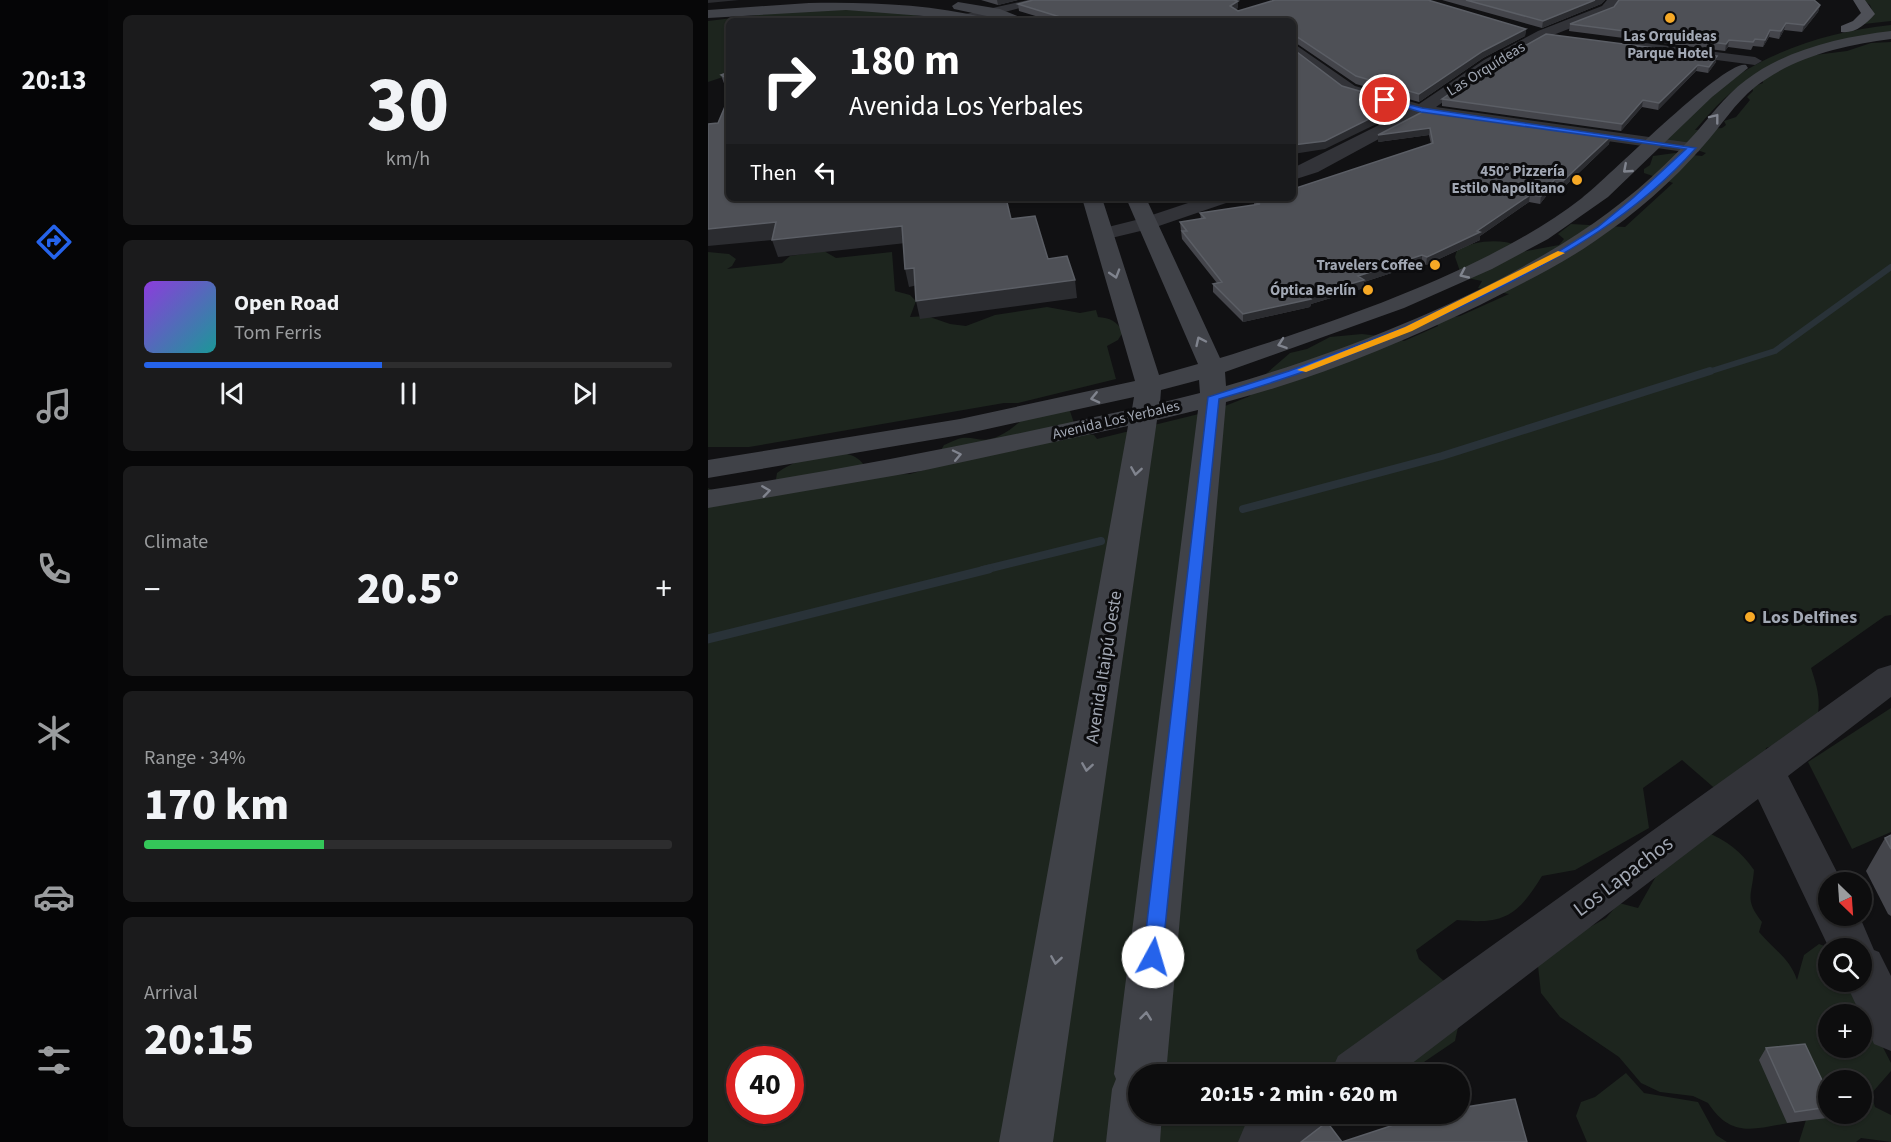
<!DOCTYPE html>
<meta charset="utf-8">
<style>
body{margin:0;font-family:"Source Sans 3",sans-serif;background:#1b1b1c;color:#f1f3f6;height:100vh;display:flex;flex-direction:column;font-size:22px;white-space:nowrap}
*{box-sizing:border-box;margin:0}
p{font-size:20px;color:#9a9c9e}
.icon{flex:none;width:33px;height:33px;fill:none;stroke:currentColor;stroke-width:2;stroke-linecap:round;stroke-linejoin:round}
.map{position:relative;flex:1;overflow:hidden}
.drawer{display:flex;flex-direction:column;gap:15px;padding:15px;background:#070708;width:600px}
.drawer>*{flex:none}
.banner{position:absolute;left:18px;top:18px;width:570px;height:183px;border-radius:9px;box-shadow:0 2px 4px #0004,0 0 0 2px #2d2d2e;background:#202124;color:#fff;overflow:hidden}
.needle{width:39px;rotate:155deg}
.tools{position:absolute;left:1110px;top:872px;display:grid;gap:12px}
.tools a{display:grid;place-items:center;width:54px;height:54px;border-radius:50%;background:#0d0d0e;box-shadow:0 2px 4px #0004,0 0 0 2px #2d2d2e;font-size:30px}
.speed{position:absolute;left:18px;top:1046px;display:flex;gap:12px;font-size:30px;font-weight:700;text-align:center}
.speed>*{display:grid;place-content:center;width:78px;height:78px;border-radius:50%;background:#0d0d0e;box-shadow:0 2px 4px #0004,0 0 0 2px #2d2d2e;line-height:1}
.speed .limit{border:9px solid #d22;background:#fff;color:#111}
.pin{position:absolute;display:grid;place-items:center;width:51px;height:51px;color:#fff;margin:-26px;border:3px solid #fff;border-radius:50%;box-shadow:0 2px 6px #0007}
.me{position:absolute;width:66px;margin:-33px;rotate:6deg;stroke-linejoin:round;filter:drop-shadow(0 0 4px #0008)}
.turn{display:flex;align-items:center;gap:21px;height:126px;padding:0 24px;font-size:27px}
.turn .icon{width:78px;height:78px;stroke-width:2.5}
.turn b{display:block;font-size:42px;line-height:51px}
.then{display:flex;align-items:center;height:57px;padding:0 24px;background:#0003;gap:12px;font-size:22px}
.big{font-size:45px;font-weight:800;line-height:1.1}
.drawer .widget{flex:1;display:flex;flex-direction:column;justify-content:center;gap:9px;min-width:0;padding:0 21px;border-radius:9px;background:#1b1b1c}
.drawer .dial{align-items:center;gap:0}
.dial b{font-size:78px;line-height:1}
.song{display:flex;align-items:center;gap:18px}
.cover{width:72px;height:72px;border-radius:9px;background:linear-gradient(135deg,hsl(270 70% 55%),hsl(180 70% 35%))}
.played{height:6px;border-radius:3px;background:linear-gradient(90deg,#2563eb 45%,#2d2d2e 45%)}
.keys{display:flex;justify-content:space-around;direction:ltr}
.heat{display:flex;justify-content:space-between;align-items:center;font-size:33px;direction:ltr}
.charge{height:9px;border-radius:4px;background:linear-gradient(90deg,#34c759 34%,#2d2d2e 0)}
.trip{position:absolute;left:420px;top:1064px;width:342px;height:60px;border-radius:30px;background:#0d0d0e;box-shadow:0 2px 4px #0004,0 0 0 2px #2d2d2e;font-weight:800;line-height:60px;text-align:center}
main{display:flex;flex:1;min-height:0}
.tab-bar{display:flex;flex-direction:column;width:108px;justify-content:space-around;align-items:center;background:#050506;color:#9a9c9e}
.tab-bar .icon{width:42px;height:42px}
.tab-bar .selected{color:#2563eb}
.tab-bar b{font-size:27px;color:#f1f3f6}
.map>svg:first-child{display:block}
</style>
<main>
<nav class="tab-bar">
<b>20:13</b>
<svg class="icon selected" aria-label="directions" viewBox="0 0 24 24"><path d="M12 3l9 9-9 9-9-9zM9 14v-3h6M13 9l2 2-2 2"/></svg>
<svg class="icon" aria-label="music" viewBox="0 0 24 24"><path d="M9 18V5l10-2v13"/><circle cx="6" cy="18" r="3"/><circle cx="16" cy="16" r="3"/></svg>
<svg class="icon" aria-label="phone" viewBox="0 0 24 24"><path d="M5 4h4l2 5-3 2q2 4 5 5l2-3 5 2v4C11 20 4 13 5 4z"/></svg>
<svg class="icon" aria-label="climate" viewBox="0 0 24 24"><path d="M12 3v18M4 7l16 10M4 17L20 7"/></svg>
<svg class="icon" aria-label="car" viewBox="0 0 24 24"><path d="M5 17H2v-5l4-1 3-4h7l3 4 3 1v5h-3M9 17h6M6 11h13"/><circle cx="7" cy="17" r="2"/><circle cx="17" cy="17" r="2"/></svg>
<svg class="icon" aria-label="filters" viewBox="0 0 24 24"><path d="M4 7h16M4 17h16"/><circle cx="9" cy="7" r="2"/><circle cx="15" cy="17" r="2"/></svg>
</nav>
<section class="drawer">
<div class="widget dial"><b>30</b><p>km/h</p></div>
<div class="widget">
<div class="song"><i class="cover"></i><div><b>Open Road</b><p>Tom Ferris</p></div></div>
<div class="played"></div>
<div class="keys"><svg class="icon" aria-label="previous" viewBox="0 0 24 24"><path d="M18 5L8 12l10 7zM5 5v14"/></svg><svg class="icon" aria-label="pause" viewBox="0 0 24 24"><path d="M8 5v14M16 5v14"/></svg><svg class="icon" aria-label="next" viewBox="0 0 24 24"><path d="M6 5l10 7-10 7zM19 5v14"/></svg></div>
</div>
<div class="widget"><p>Climate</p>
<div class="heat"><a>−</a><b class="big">20.5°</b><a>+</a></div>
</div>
<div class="widget"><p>Range · 34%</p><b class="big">170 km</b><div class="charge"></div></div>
<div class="widget"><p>Arrival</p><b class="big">20:15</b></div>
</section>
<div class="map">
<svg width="1183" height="1142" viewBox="0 0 1183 1142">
<rect width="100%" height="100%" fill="#111113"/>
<g fill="#1d251e" fill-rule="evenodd">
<path d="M1155 0H1183V21L1156 24 1166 15 1162 5Z"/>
<path d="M139 4 243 21H21V75L0 82V21Z"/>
<path d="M1183 25V33L1099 56 1139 51 1163 43 1183 42V615L1177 616 1103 668C1111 692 1115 708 1104 732L1058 748 1053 768 1011 792 974 760 935 788 941 828 867 870 834 876C810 915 797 925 749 920L708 950 711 959 736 981 754 1009 747 1041 716 1062 682 1074H430V1113H622L557 1142H0V488L4 490 67 485 69 473C92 456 149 436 161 475L202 474 223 468 236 445C241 443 248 439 254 438 267 436 274 444 291 436 320 422 324 396 362 411L369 432 386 435 389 439 507 410 542 396 544 386 582 353 599 349 622 337 654 334 689 338 696 341 730 326 727 320 752 316 801 294 770 288 774 281 754 277 747 257 749 250C766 241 792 238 810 246L813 252 851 245 856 239 850 234 863 224 917 227 965 183 936 173V169L942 165 945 156 967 153 994 156 998 153 958 140C970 128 981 114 993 103 1045 56 1114 32 1183 25ZM1055 76V83L1044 87 1045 91 1039 97 1042 100 1028 117 1016 121 1018 125 1014 128 987 130C1005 110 1027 82 1055 76ZM32 1059H82V1110H32Z"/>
<path d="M116 251 128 258 184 252 187 291 202 295 208 301 202 317 219 316 242 324 258 326 287 315 339 307 372 313 388 310 390 317C402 318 409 321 415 332L410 340 399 346 408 379 310 403H296L41 447H0V252L21 254 28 259 24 266 19 269 74 263 82 256Z"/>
<path d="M1183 708V832L1144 849 1100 762Z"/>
<path d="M996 831C1018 840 1033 851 1046 870 1044 896 1036 899 1054 922L1051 932C1065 949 1082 958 1089 980L1096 955 1111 944 1122 948 1120 981H1141L1183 1063V1071L1163 1094 1167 1107 1183 1115V1142L1153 1138 1148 1142H1091L1098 1120C1049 1127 1026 1142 1000 1103L985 1096 952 1092 933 1083 911 1057 852 1017 833 993 829 957 898 918 911 903 930 908 951 871ZM1120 1014H1154V1047H1120ZM1120 1080H1154V1113H1120Z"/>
<path d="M918 1073 936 1093 990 1102 1008 1135 1019 1142H879L868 1116 873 1102 887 1097Z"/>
</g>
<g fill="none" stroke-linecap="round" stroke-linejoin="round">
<path stroke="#293238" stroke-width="6" d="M997 373 1067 351 1183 267"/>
<g stroke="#293238" stroke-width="8">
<path d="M535 509 734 456 1002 371"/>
<path d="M275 570 393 541"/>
</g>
<path stroke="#293238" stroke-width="9" d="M0 639 281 569"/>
<g fill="#323338" fill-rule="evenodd">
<path d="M320 0H342L263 21 256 17 258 14Z"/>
<path d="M899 0H912L904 12 840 37 786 66 728 107 984 143 993 148 990 152 984 153 715 115 610 172 585 180V168L699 111 635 92 585 54V43L647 86 711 104 776 60 830 31 894 6Z"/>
<path d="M929 42 1047 57 1054 61 1047 65 924 49 922 46Z"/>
<path d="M495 198H524L521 202 445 228 395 240 388 238 385 234 388 230 432 219Z"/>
<path d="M1183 665V697L1080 776 1134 882H1120V915H1151L1166 950 1171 952 1183 976V1051L1166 1044 1137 981H1154V948H1121L1050 799 690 1074H622L630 1056 1170 669Z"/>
<path d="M552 1113H622L615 1132 601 1142H530L538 1123Z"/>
</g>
<g fill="#404248" fill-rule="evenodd">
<path d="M250 2 292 9 322 21H302L246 9 244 6Z"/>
<path d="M101 3C161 2 220 4 278 18L280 21 138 10 0 18V10Z"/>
<path d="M1183 31V39C1136 45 1085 57 1047 87 1027 103 1013 126 996 145 965 181 927 214 887 241 851 266 811 285 772 305 691 344 606 379 518 402L458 1074H430V1113H454L452 1142H398L404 1089 408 1079 406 1074 490 410 449 420 345 1142H291L420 426 213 471 0 508V490C142 469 283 440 424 409L426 397 252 435 0 478V460L252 419 427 381 374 198H394L451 375 490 364 418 198H438L512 358C624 323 782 270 874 198 900 178 1017 59 1038 65L1040 68 1004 97 900 197 840 239 784 269 696 308 517 372 518 386C635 352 769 300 871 233 911 207 950 174 982 139 1001 119 1016 96 1038 80 1079 49 1133 37 1183 31ZM491 380 492 393 452 403 453 390Z"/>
</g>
<path fill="#4e5057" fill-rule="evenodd" d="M1145 0H1157L1167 14C1158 24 1147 34 1133 32V26L1145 21 1153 13Z"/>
</g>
<g fill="#44454b">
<path d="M273 0H310L290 5Z"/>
<path d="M734 0H897L893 4 834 28Z"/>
<path d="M310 4 530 8 527 9 530 11 818 29 817 36 775 58 711 102 648 84 585 41V21H344L311 11Z"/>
<path d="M1112 5 1110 12 1094 32 1076 30 1071 39 1061 37 1055 47 1045 46 1043 50 1020 47 1017 51 861 31 862 24 906 7Z"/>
<path d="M1008 62 1000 73 988 71 950 110 934 107 913 131 734 106V99Z"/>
<path d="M21 72V91L18 89 13 75Z"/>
<path d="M716 111 902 137 901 144 855 188 846 186 832 204 821 202 772 236V240L718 265 714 263 656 282V288L603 304 602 307 535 322 505 292V284L509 283 474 239 472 222 493 219 492 213 546 205V202L723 144 721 135 670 142Z"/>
<path d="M1183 835V916L1180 914 1158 871 1177 838Z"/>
<path d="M1058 1048 1120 1093V1113H1122L1119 1118 1079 1123 1051 1060Z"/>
</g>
<g fill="#2b2c30">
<path d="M0 0H31L0 3Z"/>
<path d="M289 0H310L290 5Z"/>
<path d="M887 0H897L893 4 834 28 835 21Z"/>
<path d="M530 1V8L522 13V6Z"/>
<path d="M1112 5 1110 12 1094 32 1096 25Z"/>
<path d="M1078 23 1076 30 1071 39 1073 31Z"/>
<path d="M818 29 817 36 775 58 711 102V94L775 51Z"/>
<path d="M1062 30 1061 37 1055 47 1057 40Z"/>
<path d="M1021 40 1020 47 1017 51 1018 44Z"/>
<path d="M1009 56 1008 62 1000 73 1001 67Z"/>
<path d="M990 65 988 71 950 110 951 103Z"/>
<path d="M935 100 934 107 913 131 914 124Z"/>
<path d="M693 103V112L617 149 585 154V145Z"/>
<path d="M722 128 721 135 670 142V135Z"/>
<path d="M902 137 901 144 855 188 856 180Z"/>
<path d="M847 179 846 186 832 204 833 196Z"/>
<path d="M822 195 821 202 772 236V240L718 265 719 257 769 231Z"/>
<path d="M68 222 74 239 0 246V229Z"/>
<path d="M194 226 198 243 70 257 64 240Z"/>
<path d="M714 255V263L656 282V288L603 304 602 307 535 322V314L600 296 650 276Z"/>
<path d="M206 268 210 285 201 287 197 269Z"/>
<path d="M367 280 369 298 212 319 208 301Z"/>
</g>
<g fill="#4e5056" stroke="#5b5e65" stroke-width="1.5">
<path d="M325 0H525L530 1 522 6 530 11 567 0H720L818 29 775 51 711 94 648 76 585 34V21H365L310 4Z"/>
<path d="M758 0H887L835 21Z"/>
<path d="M911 0H1106L1112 5 1096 25 1078 23 1073 31 1062 30 1057 40 1047 39 1045 42 1021 40 1018 44 862 24 906 7Z"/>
<path d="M838 34 1009 56 1001 67 990 65 951 103 935 100 914 124 734 99 788 62Z"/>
<path d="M585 49 634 86 693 103 617 141 585 145Z"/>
<path d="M21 72V80L13 75Z"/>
<path d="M21 97V198H298L303 219 327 216 340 259 359 256 367 280 208 301 206 268 197 269 194 226 64 240 68 222 0 229V124L10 123Z"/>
<path d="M716 111 902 137 856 180 847 179 833 196 822 195 769 231 772 232 719 257 714 255 650 276 656 280 600 296 603 299 535 314 505 284 514 282 474 231H479L472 222 497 218 492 213 552 204 546 202 558 198H585V189L725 143 722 128 670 135Z"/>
<path d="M1183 835V849L1177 838Z"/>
<path d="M1097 1044 1120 1093V1107L1087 1112 1058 1048Z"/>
<path d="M807 1099 819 1142H593L619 1122 634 1142 722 1113H752V1108Z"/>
</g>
<defs><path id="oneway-chevron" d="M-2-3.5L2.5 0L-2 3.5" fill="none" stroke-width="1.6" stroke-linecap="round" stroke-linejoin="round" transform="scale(1.5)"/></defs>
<g stroke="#80848e">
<use href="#oneway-chevron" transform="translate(1007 118) rotate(-52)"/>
<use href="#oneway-chevron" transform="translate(919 169) rotate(139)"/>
<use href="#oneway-chevron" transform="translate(407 274) rotate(73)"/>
<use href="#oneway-chevron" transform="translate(756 274) rotate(155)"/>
<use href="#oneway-chevron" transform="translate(492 341) rotate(-115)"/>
<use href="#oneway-chevron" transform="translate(574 344) rotate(161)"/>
<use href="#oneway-chevron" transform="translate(387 398) rotate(167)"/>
<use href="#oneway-chevron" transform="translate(249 455) rotate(-12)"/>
<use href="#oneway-chevron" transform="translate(428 471) rotate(99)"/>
<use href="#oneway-chevron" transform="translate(58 491) rotate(-8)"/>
<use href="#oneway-chevron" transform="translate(379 767) rotate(99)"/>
<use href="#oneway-chevron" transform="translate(348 960) rotate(99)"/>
<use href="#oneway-chevron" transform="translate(438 1016) rotate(-84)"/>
</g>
<path fill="#2563eb" stroke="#184099" stroke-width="1.5" d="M674 98 714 108 988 148C929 214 855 257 777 295 691 338 603 372 511 399L454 957 452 964 445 966 438 964 435 957 500 397 581 371 697 327 840 258 890 227 925 198 978 149 713 112 674 101Z"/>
<path fill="#f59e0b" d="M850 251 857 253 704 331 598 372 589 370 697 327Z"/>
<g fill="#f6a926" stroke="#0c0c0e" stroke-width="2">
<circle cx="962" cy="18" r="6"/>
<circle cx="869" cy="180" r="6"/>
<circle cx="727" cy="265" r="6"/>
<circle cx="660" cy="290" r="6"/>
<circle cx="1042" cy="617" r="6"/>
</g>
<g text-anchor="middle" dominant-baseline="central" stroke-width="6" stroke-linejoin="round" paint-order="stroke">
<g font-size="15" font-weight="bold" fill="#a2a8b4" stroke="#0c0c0e" text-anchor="end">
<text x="962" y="36" text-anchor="middle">Las Orquideas<tspan x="962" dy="17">Parque Hotel</tspan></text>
<text x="857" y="171">450° Pizzería<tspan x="857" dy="17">Estilo Napolitano</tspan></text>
<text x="715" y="265">Travelers Coffee</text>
<text x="648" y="290">Óptica Berlín</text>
</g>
<g font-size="15" fill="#a2a8b4" stroke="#0c0c0e">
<text transform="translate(778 69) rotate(-32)">Las Orquídeas</text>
<text transform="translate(408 420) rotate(-13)">Avenida Los Yerbales</text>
</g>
<g font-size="18" font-weight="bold" fill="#a2a8b4" stroke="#0c0c0e" text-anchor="start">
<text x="1054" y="617">Los Delfines</text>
</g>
<g font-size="18" fill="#a2a8b4" stroke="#0c0c0e">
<text transform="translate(396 667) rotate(-81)">Avenida Itaipú Oeste</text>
</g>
<g font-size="21" fill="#a2a8b4" stroke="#0c0c0e">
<text transform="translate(915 876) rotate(-37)">Los Lapachos</text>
</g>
</g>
</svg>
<div class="tools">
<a><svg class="needle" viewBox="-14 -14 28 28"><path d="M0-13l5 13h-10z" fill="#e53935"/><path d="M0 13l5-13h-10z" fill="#9a9c9e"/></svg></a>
<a><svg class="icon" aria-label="search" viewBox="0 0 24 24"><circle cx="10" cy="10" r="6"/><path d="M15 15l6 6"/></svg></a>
<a>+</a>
<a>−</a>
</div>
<div class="speed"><div class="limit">40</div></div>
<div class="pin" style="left:677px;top:100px;background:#d93025"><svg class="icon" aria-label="arrive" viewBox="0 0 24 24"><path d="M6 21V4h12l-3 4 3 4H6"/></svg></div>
<svg class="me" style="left:445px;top:957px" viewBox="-20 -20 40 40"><circle r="19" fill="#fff"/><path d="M0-13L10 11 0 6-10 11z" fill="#2563eb"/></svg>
<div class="trip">20:15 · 2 min · 620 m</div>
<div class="banner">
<div class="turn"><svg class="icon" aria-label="right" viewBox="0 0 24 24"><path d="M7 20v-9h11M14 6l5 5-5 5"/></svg><div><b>180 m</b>Avenida Los Yerbales</div></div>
<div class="then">Then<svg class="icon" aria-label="left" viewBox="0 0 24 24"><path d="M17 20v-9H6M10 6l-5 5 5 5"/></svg></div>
</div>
</div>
</main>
